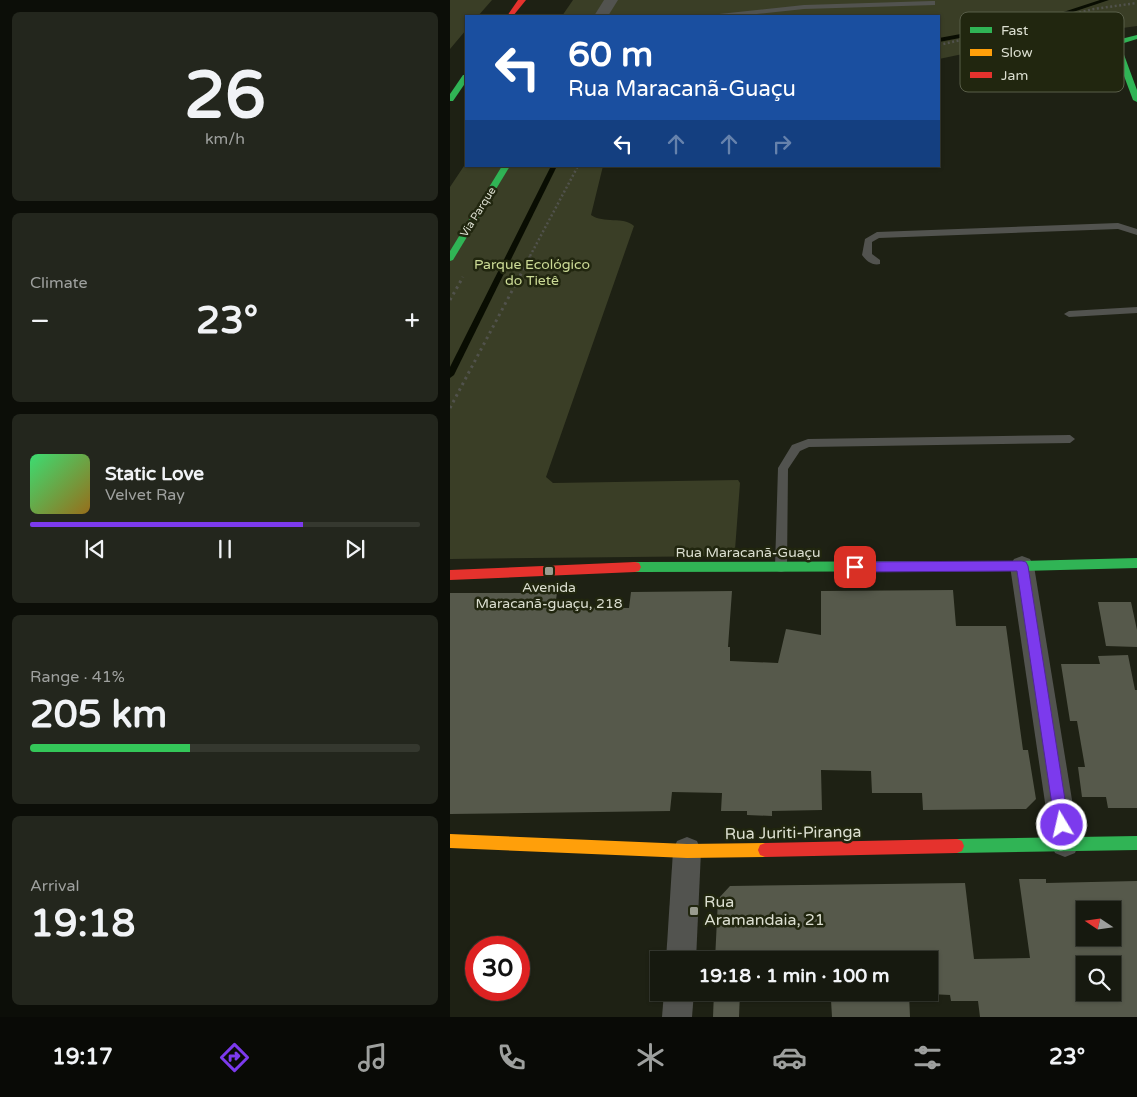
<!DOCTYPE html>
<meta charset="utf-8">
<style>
body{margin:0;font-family:"Varela Round",sans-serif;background:#23261d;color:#f1f3f6;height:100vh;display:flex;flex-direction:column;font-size:19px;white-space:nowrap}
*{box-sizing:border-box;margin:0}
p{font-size:16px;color:#9ea09e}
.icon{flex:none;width:28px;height:28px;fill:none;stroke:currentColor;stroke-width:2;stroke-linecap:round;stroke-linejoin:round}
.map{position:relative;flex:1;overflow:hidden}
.drawer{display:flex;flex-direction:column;gap:12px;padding:12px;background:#0c0e08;width:450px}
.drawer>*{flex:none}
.banner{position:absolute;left:15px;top:15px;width:475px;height:152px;border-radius:0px;box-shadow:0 1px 4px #0004,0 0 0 1px #35382f;background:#1a4fa0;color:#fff;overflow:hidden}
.needle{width:32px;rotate:283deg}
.fabs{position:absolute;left:626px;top:901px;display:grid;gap:10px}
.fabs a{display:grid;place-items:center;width:45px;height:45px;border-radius:0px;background:#16190f;box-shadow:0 1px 4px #0004,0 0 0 1px #35382f;font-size:25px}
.speed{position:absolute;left:15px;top:936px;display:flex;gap:10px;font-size:25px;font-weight:700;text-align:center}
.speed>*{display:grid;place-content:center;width:65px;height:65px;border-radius:50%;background:#16190f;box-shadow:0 1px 4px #0004,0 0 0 1px #35382f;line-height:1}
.speed .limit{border:8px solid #d22;background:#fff;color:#111}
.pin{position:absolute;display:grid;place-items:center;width:42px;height:42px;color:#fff;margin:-21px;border-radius:10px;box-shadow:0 2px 8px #0006}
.me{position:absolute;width:55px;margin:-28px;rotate:351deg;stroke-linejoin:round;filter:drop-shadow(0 0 4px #0008)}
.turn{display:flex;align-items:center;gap:18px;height:105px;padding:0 20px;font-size:22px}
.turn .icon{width:65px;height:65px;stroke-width:2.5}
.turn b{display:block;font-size:35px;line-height:42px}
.lanes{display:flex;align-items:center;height:48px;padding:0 20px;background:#0003;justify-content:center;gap:25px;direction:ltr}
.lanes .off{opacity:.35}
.big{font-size:38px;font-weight:700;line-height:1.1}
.drawer .tile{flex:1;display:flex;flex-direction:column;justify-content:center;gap:8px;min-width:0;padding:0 18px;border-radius:8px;background:#23261d}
.drawer .dial{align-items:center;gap:0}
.dial b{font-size:65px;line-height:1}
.song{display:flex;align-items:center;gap:15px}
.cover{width:60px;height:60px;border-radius:8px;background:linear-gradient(135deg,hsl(140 70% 55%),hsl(40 70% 35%))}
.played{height:5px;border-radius:2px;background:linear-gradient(90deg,#7c3aed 70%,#35382f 70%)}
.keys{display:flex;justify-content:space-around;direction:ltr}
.heat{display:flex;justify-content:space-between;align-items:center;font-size:28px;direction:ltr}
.charge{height:8px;border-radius:4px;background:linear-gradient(90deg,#34c759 41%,#35382f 0)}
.trip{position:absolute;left:200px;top:951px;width:288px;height:50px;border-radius:0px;background:#16190f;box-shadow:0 1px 4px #0004,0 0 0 1px #35382f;font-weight:700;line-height:50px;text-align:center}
.tab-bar{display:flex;height:80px;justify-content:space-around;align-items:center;background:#090a06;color:#9ea09e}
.tab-bar .icon{width:35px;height:35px}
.tab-bar .current{color:#7c3aed}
.tab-bar b{font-size:22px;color:#f1f3f6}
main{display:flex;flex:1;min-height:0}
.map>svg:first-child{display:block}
</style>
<main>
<section class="drawer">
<div class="tile dial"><b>26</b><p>km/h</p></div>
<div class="tile"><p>Climate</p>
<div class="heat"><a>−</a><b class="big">23°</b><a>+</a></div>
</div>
<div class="tile">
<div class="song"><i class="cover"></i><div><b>Static Love</b><p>Velvet Ray</p></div></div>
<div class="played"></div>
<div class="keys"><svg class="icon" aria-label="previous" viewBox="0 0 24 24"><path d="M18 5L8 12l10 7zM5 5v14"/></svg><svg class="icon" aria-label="pause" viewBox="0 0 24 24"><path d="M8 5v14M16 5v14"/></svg><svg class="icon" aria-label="next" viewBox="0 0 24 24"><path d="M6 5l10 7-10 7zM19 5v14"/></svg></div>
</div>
<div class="tile"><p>Range · 41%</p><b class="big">205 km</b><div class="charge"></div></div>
<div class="tile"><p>Arrival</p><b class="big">19:18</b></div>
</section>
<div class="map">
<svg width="687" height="1017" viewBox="0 0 687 1017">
<rect width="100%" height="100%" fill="#1e2114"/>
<g fill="#3a3e26">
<path d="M0 0H42L28 16H16V30L0 49Z"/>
<path d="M123 0H687V26L565 43 489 59V16H112Z"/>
<path d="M16 163V166H153L141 215C154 224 173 216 184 226L96 477 103 483 288 480 290 483 285 550 278 556 0 559V187Z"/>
</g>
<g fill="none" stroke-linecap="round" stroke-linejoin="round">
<g fill="#090d02" fill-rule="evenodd">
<path d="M650 0H659L593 22 489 42V38L592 19Z"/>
<path d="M101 166H107L4 375 0 378V367Z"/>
</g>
</g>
<g fill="#56594b" fill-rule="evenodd">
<path d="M503 590 506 626H556L573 750H578L586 799 576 809 473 810 472 793H422L421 771 371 770 372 810 322 811V816L297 815V811H271L272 793 222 792 220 811 0 814V593H107L105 607 179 608 181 592 282 591 278 647H280V661L328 663 336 629 371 635V591Z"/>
<path d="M648 602H681L687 630V647L656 646Z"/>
<path d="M678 655 685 690H687V808H658L656 797H632L628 767H635L627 721H620L611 664H650L648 656Z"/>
<path d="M569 879H596V883L687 881V1017H530L528 1001H501L500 995 459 993 460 1017H382L381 1000H367V992H479V960H366V950H290V960H265L268 899 280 886 515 883 524 959 580 958ZM635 910H662V938H635ZM635 965H662V992H635Z"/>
<path d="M264 992H290L289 1017H263Z"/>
</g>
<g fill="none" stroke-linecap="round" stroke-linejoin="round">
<g stroke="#51524c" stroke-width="2.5" stroke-dasharray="2 2.5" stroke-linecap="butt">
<path d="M489 45 644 9 687 3"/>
<path d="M80 256 128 166"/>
</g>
<g stroke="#51524c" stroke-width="3" stroke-dasharray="2.5 4" stroke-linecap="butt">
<path d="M0 300 13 277"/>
<path d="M0 408 81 255"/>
</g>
<g fill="#52534f" fill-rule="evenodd">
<path d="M482 1H485V5L354 9 287 16H265L269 14 354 5Z"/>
<path d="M668 223 687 229V235L668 229 429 238 422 242V254L430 260V264C423 266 416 261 412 255L415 239 427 232Z"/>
<path d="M687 307V313L619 317 614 314 619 311Z"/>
<path d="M620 435 625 439 620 443 359 447 350 451 338 469 337 567 335 571 331 572 327 571 325 567 328 468 342 445 358 439Z"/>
</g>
<g fill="#52534f" fill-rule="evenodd">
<path d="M154 0H168L158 16H144Z"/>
<path d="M572 556 580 559 584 566 629 843 625 853 615 857 605 853 601 843 560 566 564 559Z"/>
<path d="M237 837 247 841 251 851 246 960H216L223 851 227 841Z"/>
<path d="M214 992H244L242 1017H212Z"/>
</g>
<g fill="#30b455" fill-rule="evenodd">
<path d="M687 35V39L674 43 673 52 687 90V102L683 100 665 52 667 40Z"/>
<path d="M13 75H16V82L3 101H0V94Z"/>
<path d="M52 166H60L3 260 0 261V251Z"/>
<path d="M687 558V568L572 571 185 572 181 571 179 567 181 563 185 562 572 561Z"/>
<path d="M687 836V850L507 853 502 851 500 846 502 841 507 839Z"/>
</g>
<path fill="#ff9f0a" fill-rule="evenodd" d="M0 834 237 844 315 843 320 845 322 850 320 855 315 857 237 858 0 848Z"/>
<g fill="#e5322d" fill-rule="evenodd">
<path d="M68 0H76L63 16H57Z"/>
<path d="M185 562 189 563 191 567 189 571 185 572 0 580V570Z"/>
<path d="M507 839 512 841 514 846 512 851 507 853 315 857 310 855 308 850 310 845 315 843Z"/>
</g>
</g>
<path fill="#7c3aed" stroke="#51269a" d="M572 561 576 562 578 566 619 825 617 830 612 832 607 830 605 825 567 571 405 572 401 570 399 567 401 563 405 562Z"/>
<g fill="#9a9c8f" stroke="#21260f" stroke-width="2">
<rect x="94" y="566" width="10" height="10" rx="2.5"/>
<rect x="239" y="906" width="10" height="10" rx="2.5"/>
</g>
<g text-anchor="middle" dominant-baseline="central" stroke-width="5" stroke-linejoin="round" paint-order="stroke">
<g font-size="11" fill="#dcdfd1" stroke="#21260f">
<text transform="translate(28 212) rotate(-58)">Via Parque</text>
</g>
<g font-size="14" fill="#ccdb96" stroke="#21260f">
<text x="82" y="264">Parque Ecológico<tspan x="82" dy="16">do Tietê</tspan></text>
</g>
<g font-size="14" fill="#dcdfd1" stroke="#21260f">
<text x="298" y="552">Rua Maracanã-Guaçu</text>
</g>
<g font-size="14" fill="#dcdfd1" stroke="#21260f">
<text x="99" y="587">Avenida<tspan x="99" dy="16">Maracanã-guaçu, 218</tspan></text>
</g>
<g font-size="16" fill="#dcdfd1" stroke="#21260f">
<text transform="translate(343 833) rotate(-1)">Rua Juriti-Piranga</text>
</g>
<g font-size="16" fill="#dcdfd1" stroke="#21260f" text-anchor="start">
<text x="254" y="902">Rua<tspan x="254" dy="18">Aramandaia, 21</tspan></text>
</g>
</g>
<rect x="510" y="12" width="164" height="80" rx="8" fill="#21260f" stroke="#595e49" stroke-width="1"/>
<rect x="520" y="27" width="22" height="6" fill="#30b455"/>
<rect x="520" y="49" width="22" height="7" fill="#ff9f0a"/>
<rect x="520" y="72" width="22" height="6" fill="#e5322d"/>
<g font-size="14" fill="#dcdfd1">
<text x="551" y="35">Fast</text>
<text x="551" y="57">Slow</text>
<text x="551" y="80">Jam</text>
</g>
</svg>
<div class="fabs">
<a><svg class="needle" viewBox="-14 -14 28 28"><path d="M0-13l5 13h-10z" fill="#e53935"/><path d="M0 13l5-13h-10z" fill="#9ea09e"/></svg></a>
<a><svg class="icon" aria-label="search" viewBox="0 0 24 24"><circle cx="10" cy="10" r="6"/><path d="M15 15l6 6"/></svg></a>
</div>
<div class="speed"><div class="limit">30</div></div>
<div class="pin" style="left:405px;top:567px;background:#d93025"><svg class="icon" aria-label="arrive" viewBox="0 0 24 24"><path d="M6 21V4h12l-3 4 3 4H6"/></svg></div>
<svg class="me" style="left:612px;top:825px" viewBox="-20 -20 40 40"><circle r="17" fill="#7c3aed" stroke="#fff" stroke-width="3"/><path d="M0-11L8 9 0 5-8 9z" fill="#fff"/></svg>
<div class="trip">19:18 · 1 min · 100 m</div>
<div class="banner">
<div class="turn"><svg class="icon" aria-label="left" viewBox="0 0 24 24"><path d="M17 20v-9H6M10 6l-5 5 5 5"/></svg><div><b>60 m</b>Rua Maracanã-Guaçu</div></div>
<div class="lanes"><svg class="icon" aria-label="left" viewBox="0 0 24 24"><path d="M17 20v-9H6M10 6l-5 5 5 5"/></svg><svg class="icon off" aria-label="ahead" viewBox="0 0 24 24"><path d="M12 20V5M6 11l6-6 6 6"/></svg><svg class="icon off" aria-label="ahead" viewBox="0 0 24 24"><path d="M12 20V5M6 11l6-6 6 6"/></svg><svg class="icon off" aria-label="right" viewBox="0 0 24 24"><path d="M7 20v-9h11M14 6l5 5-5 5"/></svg></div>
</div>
</div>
</main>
<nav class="tab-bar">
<b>19:17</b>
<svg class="icon current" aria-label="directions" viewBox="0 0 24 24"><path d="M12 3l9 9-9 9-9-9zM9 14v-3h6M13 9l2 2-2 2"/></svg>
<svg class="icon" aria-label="music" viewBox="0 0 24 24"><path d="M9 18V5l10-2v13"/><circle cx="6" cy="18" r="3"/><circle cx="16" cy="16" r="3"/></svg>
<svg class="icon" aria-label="phone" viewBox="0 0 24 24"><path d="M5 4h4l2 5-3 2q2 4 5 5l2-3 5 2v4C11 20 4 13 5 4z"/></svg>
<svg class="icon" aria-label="climate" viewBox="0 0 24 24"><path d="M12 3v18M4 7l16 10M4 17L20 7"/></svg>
<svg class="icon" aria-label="car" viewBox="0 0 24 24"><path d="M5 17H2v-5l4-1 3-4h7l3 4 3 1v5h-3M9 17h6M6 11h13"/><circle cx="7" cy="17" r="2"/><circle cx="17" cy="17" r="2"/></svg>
<svg class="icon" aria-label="filters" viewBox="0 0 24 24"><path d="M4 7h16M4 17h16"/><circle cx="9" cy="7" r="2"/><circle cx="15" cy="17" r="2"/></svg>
<b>23°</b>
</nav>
